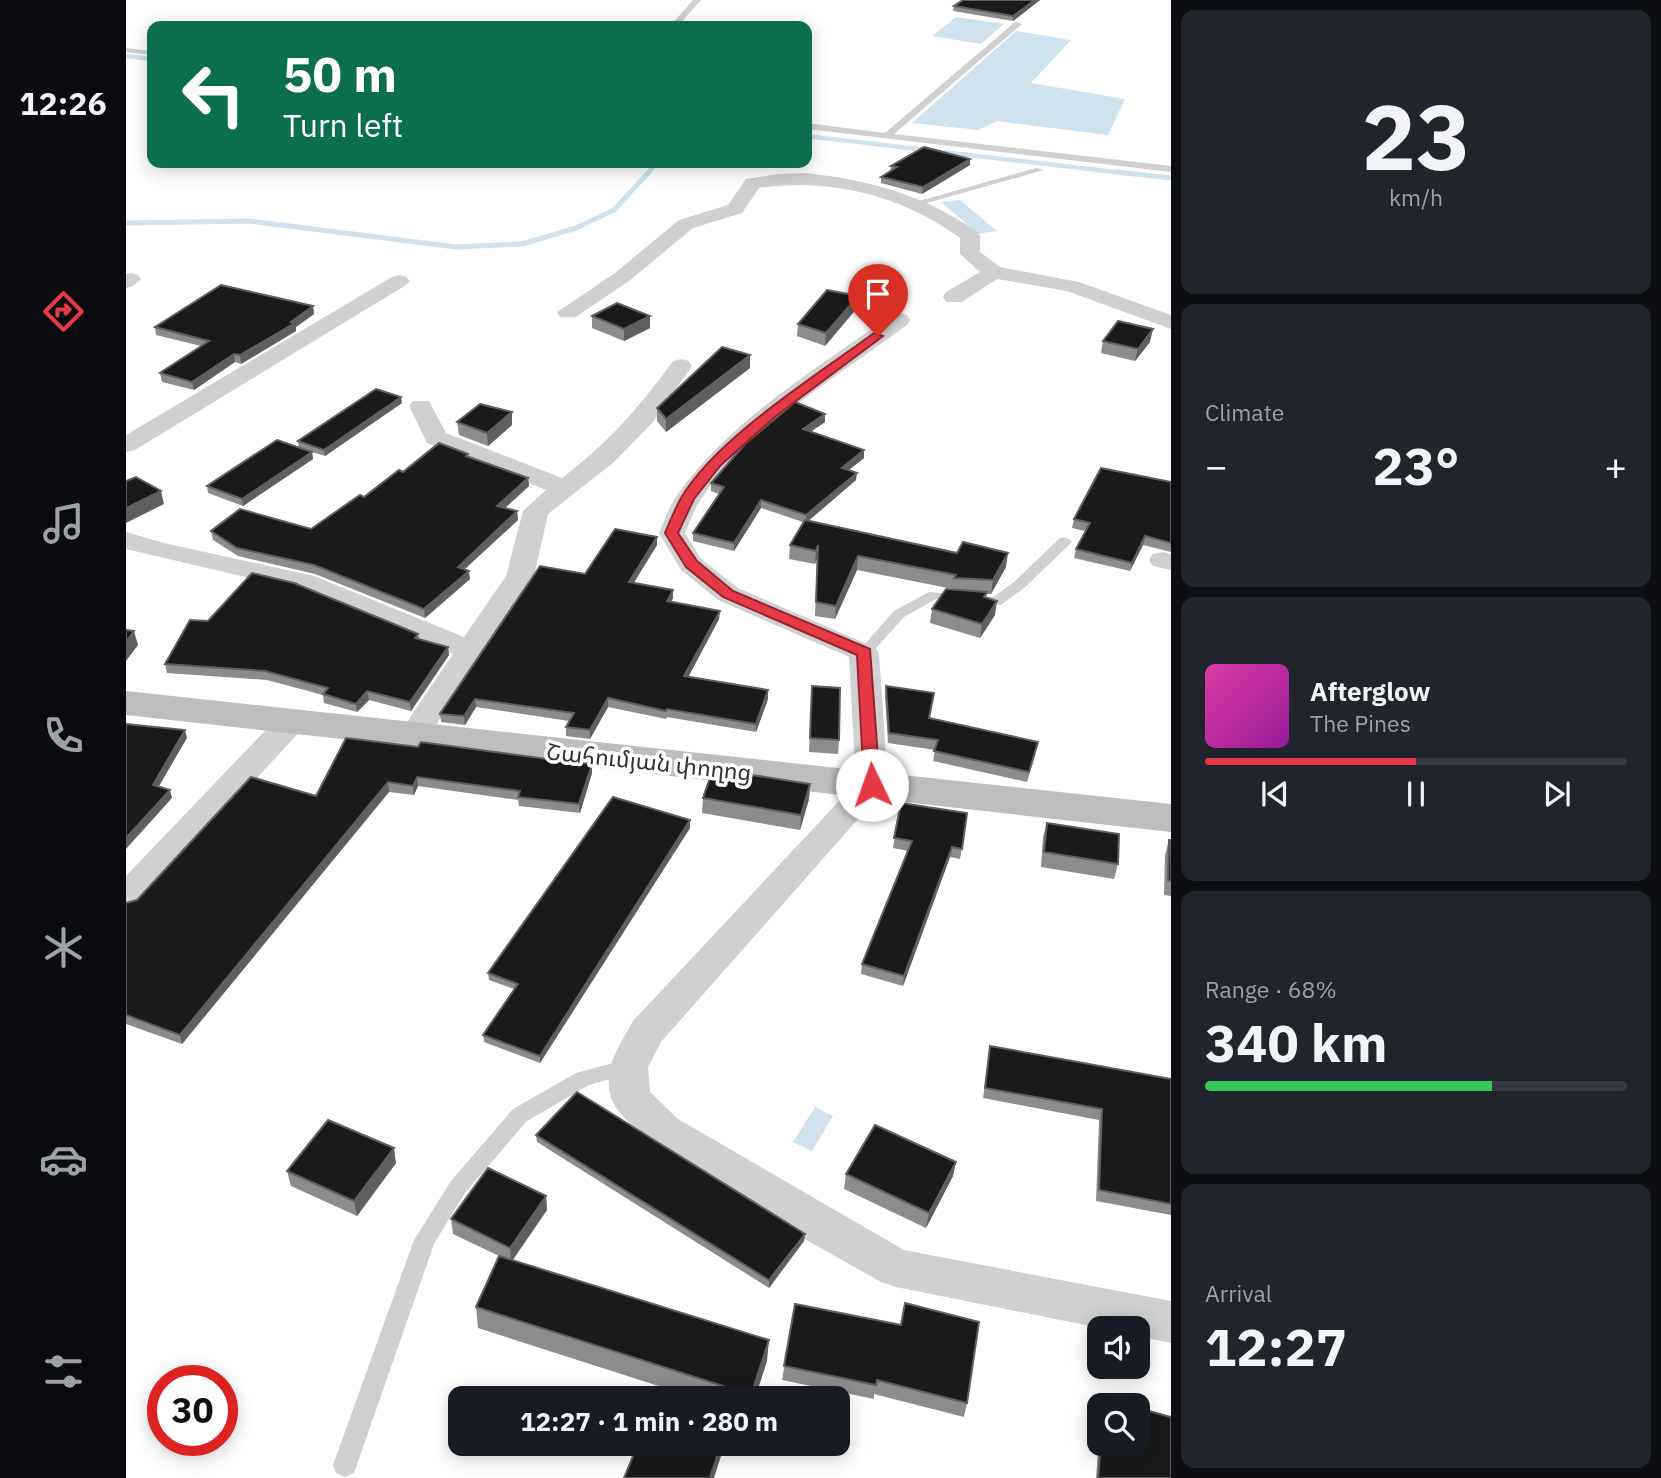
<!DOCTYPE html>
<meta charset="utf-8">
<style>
body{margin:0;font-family:"IBM Plex Sans","Noto Sans Armenian",sans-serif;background:#20242c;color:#f1f3f6;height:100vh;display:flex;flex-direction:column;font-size:26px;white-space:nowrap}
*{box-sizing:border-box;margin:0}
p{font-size:23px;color:#9ea1a6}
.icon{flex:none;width:38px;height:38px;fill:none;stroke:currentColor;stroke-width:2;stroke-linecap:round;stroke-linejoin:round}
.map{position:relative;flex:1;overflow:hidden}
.drawer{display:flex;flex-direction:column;gap:10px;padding:10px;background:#0d0f14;width:490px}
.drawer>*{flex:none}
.hud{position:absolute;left:21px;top:21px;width:665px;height:147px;border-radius:14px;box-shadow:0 4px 18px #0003;background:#0b6e4f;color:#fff;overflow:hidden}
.buttons{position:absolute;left:961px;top:1316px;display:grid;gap:14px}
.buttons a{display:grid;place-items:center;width:63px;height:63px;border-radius:14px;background:#171b24;box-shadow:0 4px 18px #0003;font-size:35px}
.speed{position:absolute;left:21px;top:1365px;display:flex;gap:14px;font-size:35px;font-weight:700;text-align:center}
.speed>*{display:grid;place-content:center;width:91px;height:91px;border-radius:50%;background:#171b24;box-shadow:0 4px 18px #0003;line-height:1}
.speed .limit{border:10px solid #d22;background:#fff;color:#111}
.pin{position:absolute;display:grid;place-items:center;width:60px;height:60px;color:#fff;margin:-72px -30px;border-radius:50% 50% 50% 0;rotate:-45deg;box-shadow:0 0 7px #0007}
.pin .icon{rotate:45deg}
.me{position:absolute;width:77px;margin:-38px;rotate:357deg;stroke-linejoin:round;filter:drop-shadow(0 0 5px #0008)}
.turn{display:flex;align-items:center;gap:24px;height:147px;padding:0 21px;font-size:32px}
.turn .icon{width:91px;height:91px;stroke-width:2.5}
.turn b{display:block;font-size:49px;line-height:60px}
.big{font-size:52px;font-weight:700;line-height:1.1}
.drawer .widget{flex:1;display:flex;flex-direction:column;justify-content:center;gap:10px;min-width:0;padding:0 24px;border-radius:14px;background:#20242c}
.drawer .dial{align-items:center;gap:0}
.dial b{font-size:91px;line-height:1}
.song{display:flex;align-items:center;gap:21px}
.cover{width:84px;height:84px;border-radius:10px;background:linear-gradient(135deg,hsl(320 70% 55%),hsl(300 70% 35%))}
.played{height:7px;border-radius:4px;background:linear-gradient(90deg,#e63946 50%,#363941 50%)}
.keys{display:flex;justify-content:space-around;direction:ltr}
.heat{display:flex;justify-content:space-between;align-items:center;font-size:38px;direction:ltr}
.charge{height:10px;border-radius:5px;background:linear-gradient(90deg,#34c759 68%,#363941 0)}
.trip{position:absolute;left:322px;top:1386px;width:402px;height:70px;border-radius:14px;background:#171b24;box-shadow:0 4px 18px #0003;font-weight:700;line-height:70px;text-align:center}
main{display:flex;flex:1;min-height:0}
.tab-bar{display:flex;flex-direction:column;width:126px;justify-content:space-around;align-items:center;background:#090b0e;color:#9ea1a6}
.tab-bar .icon{width:49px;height:49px}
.tab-bar .current{color:#e63946}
.tab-bar b{font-size:32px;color:#f1f3f6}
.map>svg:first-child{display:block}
</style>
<main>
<nav class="tab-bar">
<b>12:26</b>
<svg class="icon current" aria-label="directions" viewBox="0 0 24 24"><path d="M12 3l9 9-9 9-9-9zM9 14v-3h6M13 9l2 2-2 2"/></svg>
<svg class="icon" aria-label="music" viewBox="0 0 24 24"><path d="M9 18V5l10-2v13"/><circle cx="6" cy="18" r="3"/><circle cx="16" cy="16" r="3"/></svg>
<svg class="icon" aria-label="phone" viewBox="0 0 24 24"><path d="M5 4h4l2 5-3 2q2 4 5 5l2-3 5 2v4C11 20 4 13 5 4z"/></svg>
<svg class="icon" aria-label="climate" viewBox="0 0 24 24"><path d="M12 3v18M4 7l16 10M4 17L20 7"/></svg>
<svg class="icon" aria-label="car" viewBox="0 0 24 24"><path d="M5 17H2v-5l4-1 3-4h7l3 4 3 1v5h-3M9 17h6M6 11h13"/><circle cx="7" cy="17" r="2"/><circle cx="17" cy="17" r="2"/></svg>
<svg class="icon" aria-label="filters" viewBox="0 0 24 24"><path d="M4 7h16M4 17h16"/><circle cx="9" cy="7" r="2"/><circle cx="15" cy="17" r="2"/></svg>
</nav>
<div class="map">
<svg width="1045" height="1478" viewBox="0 0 1045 1478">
<rect width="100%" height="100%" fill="#fff"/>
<g fill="#cfe2ee">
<path d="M830 17 878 24 855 44 806 36Z"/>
<path d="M890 31 945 40 905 83 999 99 982 135 871 121 852 130 786 123Z"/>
<path d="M834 200 871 231 852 234 815 202Z"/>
<path d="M689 1107 707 1116 686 1151 667 1142Z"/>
</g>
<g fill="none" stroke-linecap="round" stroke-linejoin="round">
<g stroke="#cfe2ee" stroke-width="4.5">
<path d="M0 56 26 59"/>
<path d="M681 136 1006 174"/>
<path d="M521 174 531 163"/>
</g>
<g stroke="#cfe2ee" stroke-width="5">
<path d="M991 172 1045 178"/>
<path d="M0 223 123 221 330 247 396 244 450 228 488 210 523 172"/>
</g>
<g fill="#d0d0d0" fill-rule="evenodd">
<path d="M567 0H575L552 26H544Z"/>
<path d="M889 22 896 24 768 134 1045 166V172L681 129V123L759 133Z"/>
<path d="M0 48 26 51V55L0 52Z"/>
<path d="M910 168 918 170 794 205 786 203Z"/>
<path d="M939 537 946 541 944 544 898 588 875 605 810 599 778 617 743 656H733L731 653 768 611 803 592 867 597 888 582 934 538Z"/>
<path d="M502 1059 509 1062 512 1067 509 1072 463 1085 401 1121 339 1193 308 1244 228 1473 219 1477 210 1473 207 1465 288 1240 325 1181 387 1109 450 1073Z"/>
</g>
<g fill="#d0d0d0" fill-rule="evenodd">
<path d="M680 173C742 180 800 195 851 232L854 236V252L874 267 953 282 1045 315V329L941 291 871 279 836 302H820L817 297 820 292 854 272 834 254V238C778 196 703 177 633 188L616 213 567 228 503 281 450 317H434L431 312 489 273 553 220 602 205 620 179 652 174Z"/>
<path d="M5 273 12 275 15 279 7 286 0 288V274Z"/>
<path d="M273 275 280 277 284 281 280 285 9 450 0 452V435L266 277Z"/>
<path d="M773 313 781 315 784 320 781 325C716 373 620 432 575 499 568 509 564 522 559 533L575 559 612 588 748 647 753 653 762 785 535 1042 522 1067 524 1092 552 1119 778 1250 1045 1301V1343L1012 1336V1328H974L770 1287 755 1282C705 1253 502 1145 486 1100 475 1070 493 1047 507 1021L730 783 723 657 592 600 555 570 533 533C539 520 543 506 552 494 605 419 691 369 765 315Z"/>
<path d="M555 359 563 361 566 366 527 422 488 462 422 514 408 576 299 742 288 745 277 742 272 735 327 654 170 589 0 549V532L38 543 188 576 338 637 380 576 397 511 420 490 301 443 283 406 287 401H303L320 433 436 478C483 442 512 409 547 361Z"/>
<path d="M1037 552 1045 554V570L1027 566 1023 560 1027 554Z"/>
<path d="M166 711 177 714 182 721 177 728 12 907 0 911V876L155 714Z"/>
</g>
<path fill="#bdbdbd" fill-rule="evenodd" d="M0 691 1045 804V832L0 715Z"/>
</g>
<g fill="#8c8c8c">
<path d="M837 0H914L887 21 827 11 828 6Z"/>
<path d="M844 165 796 194 755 183V177L764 172 765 166Z"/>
<path d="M187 306 188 314 170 327V331L115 364 109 362 68 390 36 382 34 373 75 346 30 335 29 327Z"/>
<path d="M731 308 699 346 671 336 672 324Z"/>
<path d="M466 316 524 328 498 341 466 328Z"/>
<path d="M977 341 1024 342 1009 361 975 353Z"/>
<path d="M624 368 540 432 531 421V408Z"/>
<path d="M276 403 199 456 186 452 187 459 117 506 82 493 81 486 173 448 172 441Z"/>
<path d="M386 412V425L362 446 333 435 331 422Z"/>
<path d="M699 414V422L685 431 738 458 723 470 730 480 682 521 880 567 865 594H861L860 598 869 615 854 638 804 623 806 609 827 589 731 570 709 619 689 616 691 559 689 564 663 559 664 545 677 522 635 508 608 551 567 541V533L593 494 585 491V483Z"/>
<path d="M343 458 402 478 403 486 379 508 391 511 392 520 339 569 344 579 299 618 189 574 112 556 87 540 85 531 185 529 238 497 277 472Z"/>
<path d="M1045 482V552L1017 545 1004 571 948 558 950 549 959 531 946 528 948 519Z"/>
<path d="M531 537V545L508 583 547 590V598L545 601 593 619 562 677 642 690V699L630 732 541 717 540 719 482 707 464 739 440 736V727L443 721 350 707 339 725 315 722 314 714 459 574Z"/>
<path d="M292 634 293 639 322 647 323 655 285 711 243 700 231 712 198 703 197 695 141 680 41 673 39 664Z"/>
<path d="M686 686 713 740 712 754 683 752Z"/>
<path d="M760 686 803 718 910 752 901 782 807 761 809 750 762 743 759 696Z"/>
<path d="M292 747 421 759H447V762L466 773 454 813 393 806 392 800 292 786 288 795 263 792 56 1044 0 1024V903L11 900 190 796Z"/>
<path d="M684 784 683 799 674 830 576 813 577 798Z"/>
<path d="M775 803 841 813 834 859 824 857 777 986 735 974 736 964 782 851 767 848Z"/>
<path d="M921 823 992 864 988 879 915 867 917 837Z"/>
<path d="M564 828 414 1063 358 1042 357 1035 388 989 363 980 362 973Z"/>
<path d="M1043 840H1045V896L1038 895 1039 855Z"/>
<path d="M864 1046 1045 1079V1215L970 1201 973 1120 857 1098Z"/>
<path d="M410 1135 679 1234 678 1241 643 1288 411 1142Z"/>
<path d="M270 1163 231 1216 165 1186 161 1171Z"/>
<path d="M720 1174 827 1176 800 1228 718 1189Z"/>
<path d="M420 1196 421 1210 387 1260 641 1361 629 1398H570L352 1328 350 1307 373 1256 327 1234 325 1219Z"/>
<path d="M669 1304 841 1403 838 1417 748 1394V1399L656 1380Z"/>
<path d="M973 1438V1444H1012L1045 1478H970Z"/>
</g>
<g fill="#5f5f5f">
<path d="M909 0H914L887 21V16Z"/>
<path d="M844 159V165L796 194 797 187Z"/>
<path d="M732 296 731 308 699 346 700 333Z"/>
<path d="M187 306 188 314 170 327V331L115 364 114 355Z"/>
<path d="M524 316V328L498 341V329Z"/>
<path d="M1027 329 1024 342 1009 361 1012 349Z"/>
<path d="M108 354 109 362 68 390 66 382Z"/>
<path d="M624 355V368L540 432V419Z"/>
<path d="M275 397 276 403 199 456 198 450Z"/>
<path d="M386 412V425L362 446 361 433Z"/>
<path d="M699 414V422L677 437V429Z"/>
<path d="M738 450V458L716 475V468Z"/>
<path d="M186 452 187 459 117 506 116 499Z"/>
<path d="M731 473 730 480 680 523V515Z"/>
<path d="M402 478 403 486 372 514 371 506Z"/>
<path d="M35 491 38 504 0 523V508Z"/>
<path d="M635 500V508L608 551V543Z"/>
<path d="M391 511 392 520 332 575V567Z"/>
<path d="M1019 536 1017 545 1004 571 1006 563Z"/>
<path d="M531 537V545L503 590V582Z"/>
<path d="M692 545 691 559 689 564 690 551Z"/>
<path d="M882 553 880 567 865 594 867 580Z"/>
<path d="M732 556 731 570 709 619 710 606Z"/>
<path d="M343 571 344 579 299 618 298 609Z"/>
<path d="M547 590V598L541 609V601Z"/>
<path d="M871 601 869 615 854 638 856 624Z"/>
<path d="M594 611 593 619 558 685V676Z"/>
<path d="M8 631 12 645 0 661V642Z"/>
<path d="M322 647 323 655 285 711 284 702Z"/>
<path d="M642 690V699L630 732V724Z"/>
<path d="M241 691 243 700 231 712 230 704Z"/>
<path d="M482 698V707L464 739V730Z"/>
<path d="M349 699 350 707 339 725 338 716Z"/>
<path d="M59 730 61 738 29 793 27 785Z"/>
<path d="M466 764V773L454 813 453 804Z"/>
<path d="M291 777 292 786 288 795 287 786Z"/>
<path d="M262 782 263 792 56 1044 54 1035Z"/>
<path d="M684 784 683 799 674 830 675 815Z"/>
<path d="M44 790 46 798 0 849V838Z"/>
<path d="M564 820V828L414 1063V1056Z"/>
<path d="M826 847 824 857 777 986 778 976Z"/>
<path d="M268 1148 270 1163 231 1216 228 1201Z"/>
<path d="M830 1162 827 1176 800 1228 803 1213Z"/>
<path d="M420 1196 421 1210 385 1262 384 1248Z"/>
<path d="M679 1234 678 1241 643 1288V1280Z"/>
<path d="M643 1340 641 1361 629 1398H625Z"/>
<path d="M596 1444 595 1456 588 1478H584Z"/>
</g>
<g fill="#1a1a1a" stroke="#5f5f5f" stroke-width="2">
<path d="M837 0H909L887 16 828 6Z"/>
<path d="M798 147 844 159 797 187 755 177 771 167 765 166Z"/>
<path d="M95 285 187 306 165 322 169 323 114 355 108 354 66 382 34 373 83 341 29 327Z"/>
<path d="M701 290 732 296 700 333 672 324Z"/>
<path d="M491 303 524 316 498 329 466 316Z"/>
<path d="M992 321 1027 329 1012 349 977 341Z"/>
<path d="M596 347 624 355 540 419 531 408Z"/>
<path d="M250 389 275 397 198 450 172 441Z"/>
<path d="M669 402 699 414 677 429 738 450 716 468 731 473 680 515 635 500 608 543 567 533 598 487 585 483 619 444Z"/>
<path d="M354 404 386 412 361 433 331 422Z"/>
<path d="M151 440 186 452 116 499 81 486Z"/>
<path d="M313 443 342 454 340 456 402 478 371 506 391 511 332 567 343 571 298 609 188 565 111 548 85 531 114 509 185 529 234 495 238 497 273 470 277 472Z"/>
<path d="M975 468 1045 482V543L1019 536 1006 563 950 549 964 523 948 519Z"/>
<path d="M10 477 35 491 0 508V481Z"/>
<path d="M679 520 831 553 837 542 882 553 867 580 828 578 830 575 732 556 710 606 690 602 692 545 690 551 664 545Z"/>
<path d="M489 529 531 537 503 582 547 590 541 601 594 611 558 676 642 690 630 724 541 709 540 711 482 698 464 730 440 727 448 713 349 699 338 716 314 714 414 566 459 574Z"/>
<path d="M126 573 168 583 292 634 289 638 322 647 284 702 241 691 230 704 197 694 202 688 139 671 39 664 64 620 82 621Z"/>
<path d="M820 589 861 592 858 597 871 601 856 624 806 609Z"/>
<path d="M0 630 8 631 0 642Z"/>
<path d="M686 686 714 688 713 740 684 738Z"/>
<path d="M760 686 808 693 803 718 912 742 903 772 808 751 812 740 763 733Z"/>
<path d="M0 724 59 730 27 785 44 790 0 838Z"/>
<path d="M220 738 292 747 295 742 421 759 423 756 447 759 445 761 466 764 453 804 392 797 394 791 291 777 287 786 262 782 54 1035 0 1015V903L11 900 125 777 190 796Z"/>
<path d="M587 769 684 784 675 815 577 798Z"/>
<path d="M487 797 564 820 414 1056 357 1035 392 984 362 973Z"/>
<path d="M775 803 841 813 836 849 826 847 778 976 736 964 786 841 768 838Z"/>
<path d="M921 823 993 834 992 864 918 852Z"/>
<path d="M1043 840H1045V881L1042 880Z"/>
<path d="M864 1046 1045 1079V1204L973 1190 976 1109 859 1088Z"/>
<path d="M451 1092 679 1234 643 1280 410 1135Z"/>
<path d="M202 1120 268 1148 228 1201 161 1171Z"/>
<path d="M749 1125 830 1162 803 1213 720 1174Z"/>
<path d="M362 1168 420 1196 384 1248 325 1219Z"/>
<path d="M373 1256 643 1340 625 1395 350 1307Z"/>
<path d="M779 1303 853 1322 841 1403 751 1380 750 1385 658 1366 669 1304 775 1325Z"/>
<path d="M979 1400 999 1405H978Z"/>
<path d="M1012 1408 1045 1417V1478H972L975 1444H1012Z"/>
<path d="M512 1444H595L584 1478H498Z"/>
</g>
<path fill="#e63946" stroke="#96252e" stroke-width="2" d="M748 333 757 336 650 416 595 465 568 499 552 533 571 561 607 591 744 649 754 785 746 791 738 785 731 655 597 597 560 567 539 533C544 521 549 509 555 498 590 438 691 375 748 333Z"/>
<g text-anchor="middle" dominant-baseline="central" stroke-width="7" stroke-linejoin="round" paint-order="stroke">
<g font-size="23" fill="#333" stroke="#fff">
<text transform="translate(523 761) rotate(6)">Շահումյան փողոց</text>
</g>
</g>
</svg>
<div class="buttons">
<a><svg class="icon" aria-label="sound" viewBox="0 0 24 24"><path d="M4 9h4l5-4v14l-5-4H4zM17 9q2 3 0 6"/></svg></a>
<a><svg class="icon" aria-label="search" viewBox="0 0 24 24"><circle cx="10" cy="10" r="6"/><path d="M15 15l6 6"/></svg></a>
</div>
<div class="speed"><div class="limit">30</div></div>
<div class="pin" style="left:752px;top:336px;background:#d93025"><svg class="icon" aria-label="arrive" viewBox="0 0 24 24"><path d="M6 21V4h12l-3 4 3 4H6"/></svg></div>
<svg class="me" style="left:746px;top:785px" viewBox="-20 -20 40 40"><circle r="19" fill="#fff"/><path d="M0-13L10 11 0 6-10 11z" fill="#e63946"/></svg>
<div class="trip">12:27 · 1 min · 280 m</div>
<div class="hud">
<div class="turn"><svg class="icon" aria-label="left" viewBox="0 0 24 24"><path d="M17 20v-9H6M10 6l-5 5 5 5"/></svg><div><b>50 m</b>Turn left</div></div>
</div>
</div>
<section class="drawer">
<div class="widget dial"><b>23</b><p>km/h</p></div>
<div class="widget"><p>Climate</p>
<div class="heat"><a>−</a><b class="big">23°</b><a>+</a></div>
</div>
<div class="widget">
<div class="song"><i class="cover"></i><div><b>Afterglow</b><p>The Pines</p></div></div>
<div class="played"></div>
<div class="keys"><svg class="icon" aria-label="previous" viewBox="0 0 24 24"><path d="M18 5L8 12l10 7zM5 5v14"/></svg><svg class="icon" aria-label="pause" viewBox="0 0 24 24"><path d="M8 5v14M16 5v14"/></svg><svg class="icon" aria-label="next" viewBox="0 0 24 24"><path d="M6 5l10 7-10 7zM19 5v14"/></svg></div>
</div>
<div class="widget"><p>Range · 68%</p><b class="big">340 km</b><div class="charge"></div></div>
<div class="widget"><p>Arrival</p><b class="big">12:27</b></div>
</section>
</main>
